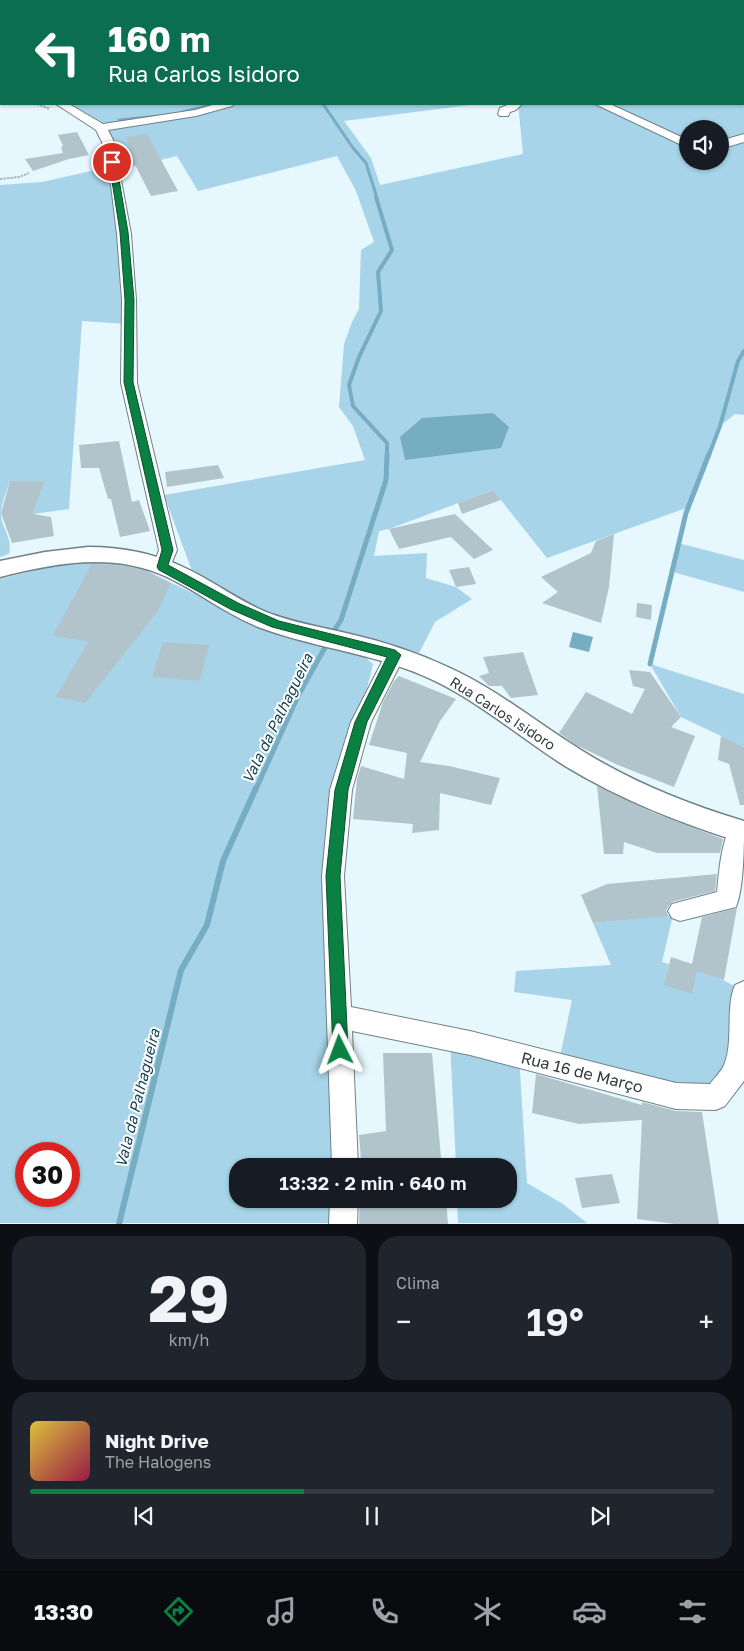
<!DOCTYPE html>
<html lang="pt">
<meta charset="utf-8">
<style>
body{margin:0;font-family:"Golos Text",sans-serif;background:#20242c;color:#f1f3f6;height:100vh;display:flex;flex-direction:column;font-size:19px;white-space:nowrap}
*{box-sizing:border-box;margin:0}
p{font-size:16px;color:#9ea1a6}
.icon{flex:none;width:28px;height:28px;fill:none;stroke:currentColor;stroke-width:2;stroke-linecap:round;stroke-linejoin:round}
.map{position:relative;height:1224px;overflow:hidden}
.details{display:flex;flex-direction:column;gap:12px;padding:12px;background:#0d0f14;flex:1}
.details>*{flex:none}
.hud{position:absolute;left:0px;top:0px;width:745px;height:105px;box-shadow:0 1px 4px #0004;background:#0b6e4f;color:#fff;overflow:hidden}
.tools{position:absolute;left:679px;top:120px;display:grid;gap:10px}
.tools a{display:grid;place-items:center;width:50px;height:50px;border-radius:50%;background:#171b24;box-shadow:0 1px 4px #0004;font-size:25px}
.speed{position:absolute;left:15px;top:1142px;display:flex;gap:10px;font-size:25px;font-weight:700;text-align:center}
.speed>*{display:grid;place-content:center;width:65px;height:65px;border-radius:50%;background:#171b24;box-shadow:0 1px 4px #0004;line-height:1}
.speed .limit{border:8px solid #d22;background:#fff;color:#111}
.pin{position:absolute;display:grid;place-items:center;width:42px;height:42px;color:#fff;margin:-21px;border:2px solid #fff;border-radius:50%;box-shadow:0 1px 5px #0007}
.me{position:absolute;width:55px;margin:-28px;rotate:357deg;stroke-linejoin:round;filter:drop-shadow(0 0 4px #0008)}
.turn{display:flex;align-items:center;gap:18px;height:105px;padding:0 25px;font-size:22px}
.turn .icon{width:65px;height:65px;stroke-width:2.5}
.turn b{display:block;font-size:35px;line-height:42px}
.big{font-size:38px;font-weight:600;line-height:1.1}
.details .card{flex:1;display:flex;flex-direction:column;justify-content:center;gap:8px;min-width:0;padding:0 18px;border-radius:20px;background:#20242c}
.details .dial{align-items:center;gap:0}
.dial b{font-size:65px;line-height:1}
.song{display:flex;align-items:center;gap:15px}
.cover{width:60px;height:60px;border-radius:8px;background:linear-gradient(135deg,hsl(50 70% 55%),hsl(340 70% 35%))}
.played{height:5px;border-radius:2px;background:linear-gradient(90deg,#0b8043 40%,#363941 40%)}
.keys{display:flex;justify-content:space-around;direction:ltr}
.heat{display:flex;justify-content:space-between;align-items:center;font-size:28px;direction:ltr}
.details .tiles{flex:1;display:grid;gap:12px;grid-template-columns:1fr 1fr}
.card:last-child{grid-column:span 2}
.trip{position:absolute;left:229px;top:1158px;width:288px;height:50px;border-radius:20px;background:#171b24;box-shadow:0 1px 4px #0004;font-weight:600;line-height:50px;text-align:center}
.menu{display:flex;height:80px;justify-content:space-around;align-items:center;background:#090b0e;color:#9ea1a6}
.menu .icon{width:35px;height:35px}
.menu .on{color:#0b8043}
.menu b{font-size:22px;color:#f1f3f6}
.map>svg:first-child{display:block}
</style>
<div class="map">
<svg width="744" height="1224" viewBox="0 0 744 1224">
<rect width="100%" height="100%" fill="#e7f7fe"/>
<g fill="#a7d4e8" fill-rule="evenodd">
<path d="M177 0H532L539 1H154Z"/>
<path d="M744 81V138L720 145V129H688L687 145 601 104H744Z"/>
<path d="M63 104H478L344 121 371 158 380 185 523 154 518 104H596L631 122 687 148 688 161H720V147L744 141V415L735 414 720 426 689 507 547 558 493 490 389 529 379 531 374 556 427 553 426 578 456 587 472 599 435 622 419 653 349 634 322 630 262 609 224 591 192 571 164 495 365 460 353 426 339 407 344 344 352 322 359 309 361 250 374 242 356 191 337 156 198 191 177 156 114 171 128 324 82 321 69 509 33 514 45 481H10C7 490 2 502 1 512 0 528 13 535 9 554L0 557V185L42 182 113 166 102 128Z"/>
<path d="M678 543 744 560V592L673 572Z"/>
<path d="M94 561 143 569 281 636 366 658 373 664 359 721 339 789 341 1166H238V1199H341L339 1223H0V579L68 562ZM26 1154H69V1196H26Z"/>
<path d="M650 664 744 694V747L681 717Z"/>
<path d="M673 915 662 962 669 964 665 985 692 964 744 991 742 1033 716 1097 558 1066 572 1000 514 992 516 971 611 965 593 923Z"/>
<path d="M450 1039 519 1056 527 1183 563 1204 587 1223H458L457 1199H508V1166H456Z"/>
</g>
<g fill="#76adc3">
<path d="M493 413 509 427 501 448 405 460 400 437 422 418Z"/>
<path d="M573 632 593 637 589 652 569 647Z"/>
</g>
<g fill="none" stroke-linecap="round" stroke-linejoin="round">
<g stroke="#76adc3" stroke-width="3">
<path d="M274 1 276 0"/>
<path d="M323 104 353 148 366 163 377 198"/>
<path d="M182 112 215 104"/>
<path d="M119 120 158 116"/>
</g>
<g stroke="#76adc3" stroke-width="4">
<path d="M376 197 392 250 378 272 381 311 359 357 349 385 353 406 387 443V455"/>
<path d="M709 455 720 426 738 361 744 351"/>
</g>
<g stroke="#76adc3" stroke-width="5">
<path d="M332 634 341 620 386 480 387 454"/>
<path d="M650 664 686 513 709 454"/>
<path d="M256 789 298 696 328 642"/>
</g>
<path stroke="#76adc3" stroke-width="6" d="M119 1224 181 970 207 925 223 861 256 788"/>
</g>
<g fill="#b1c4cc">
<path d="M77 132 89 155 69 159 33 171 25 159 63 153 61 147 63 146 58 135Z"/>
<path d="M147 134 178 191 151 196 133 161 126 137Z"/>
<path d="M119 441 132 502 139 500 150 531 120 537 111 499H108L99 468H81L79 445Z"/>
<path d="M218 465 224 478 167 487 165 472Z"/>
<path d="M10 481H45L33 514 51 517 54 536 12 543 1 513Z"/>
<path d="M493 490 501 500 462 514 458 503Z"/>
<path d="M455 514 493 550 474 559 451 537 399 549 389 529Z"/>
<path d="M614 534 609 587 601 623 542 603 558 592 541 577 591 553 596 541Z"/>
<path d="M92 564 125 566 146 571 171 583 158 611 85 703 56 697 88 642 53 635Z"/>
<path d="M469 567 476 584 456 587 449 570Z"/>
<path d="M637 603 652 605 651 620 636 617Z"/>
<path d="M163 642 209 645 200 681 152 677Z"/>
<path d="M523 652 538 695 511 698 502 686H489L479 676 489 673 483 657Z"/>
<path d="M629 670 650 672 681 717 671 727 695 736 674 787 618 765 576 745 559 733 586 692 632 714 645 689 633 686Z"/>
<path d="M399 676 456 699 440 721 420 762 449 766 500 778 491 805 440 793 439 830 412 833 413 824 353 819 357 779 361 766 404 779 407 753 369 745 383 702 394 681Z"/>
<path d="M721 736 744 747V805H740L729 764 718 760Z"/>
<path d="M597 786 652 812 723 839 720 853H657L624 842 623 854H604Z"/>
<path d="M717 874 715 891 672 902 666 910 668 916 593 923 581 895 607 884Z"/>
<path d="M737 908 724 980 697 971 692 994 664 985 671 957 692 964 702 917Z"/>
<path d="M383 1053H432L441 1158 361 1159 359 1135 386 1131Z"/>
<path d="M536 1074 642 1105V1102L676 1111 702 1112 719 1224H675L637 1219 642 1120 579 1124 532 1113Z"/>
<path d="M612 1174 620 1203 582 1208 575 1178Z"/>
<path d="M360 1199H446L448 1224H359Z"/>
</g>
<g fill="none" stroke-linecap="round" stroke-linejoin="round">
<g stroke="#6f8188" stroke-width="2">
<g id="minor">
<rect x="0" y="73" width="1" height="7"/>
<path d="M56 104H69L103 124 195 110 216 104H234L232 106 196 116 108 130 114 142 131 234 136 300 137 383 177 550 168 572 162 573 156 572 153 567 159 550 121 383 122 300 117 234 111 185 102 142 96 130Z"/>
<path d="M510 104H522L516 110 510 112 508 116H500L498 114 500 108Z"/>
<path d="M595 104H610L688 140V148Z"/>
<path d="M744 134V142L720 149V141Z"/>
<path d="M395 648 402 650 405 655 371 722 352 790 344 876 351 1007 470 1031 676 1083 710 1084C714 1078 721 1072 724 1065 734 1042 725 1008 735 985L744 981V1081L725 1106 716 1110 676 1109 470 1055 352 1031 358 1166H332L322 876 330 790 351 722 388 650Z"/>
<path d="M739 822 744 823C744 846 744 887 736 907L680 921 672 918 668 911 672 904 717 892C719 870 721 845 731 824Z"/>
<path d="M330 1199H358L357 1224H329Z"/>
</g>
</g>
<g stroke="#6f8188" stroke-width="3">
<path id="tertiary" d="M88 547C121 547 153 553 183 567 212 580 237 600 266 612 293 623 322 627 350 634 385 642 418 653 450 668 498 690 537 723 581 750 632 782 687 804 744 821V843C682 824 621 800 565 766 521 738 482 704 435 681 380 654 318 649 261 628 227 615 199 592 167 577 113 552 56 563 0 577V561L45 552Z"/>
</g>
<g stroke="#a8b5ba" stroke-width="2" stroke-dasharray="2.5 1" stroke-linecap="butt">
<path d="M532 0 539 1"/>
<path d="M231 1 252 0"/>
<path d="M37 104 50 109"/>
<path d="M0 179 19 177 29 173"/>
</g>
<use href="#minor" fill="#fff" fill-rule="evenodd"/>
<use href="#tertiary" fill="#fff" fill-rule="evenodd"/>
<path stroke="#879297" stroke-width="2.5" stroke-dasharray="4 4" stroke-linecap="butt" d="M612 0 614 1"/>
</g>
<path fill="#0b8043" stroke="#07532c" d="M112 160 116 162 128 232 134 300 133 382 173 550 168 565 238 603 279 621 395 650 401 655 367 722 348 790 340 876 348 1050 346 1055 340 1057 335 1055 333 1050 326 876 335 790 355 722 387 657 272 627 230 609 159 570 157 567 162 550 124 382 125 300 120 232 109 162Z"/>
<g text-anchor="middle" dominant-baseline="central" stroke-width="4" stroke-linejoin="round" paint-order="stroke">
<g font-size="14" fill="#333a3d" stroke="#fff">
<text transform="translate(503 713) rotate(33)">Rua Carlos Isidoro</text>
</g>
<g font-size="15" font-style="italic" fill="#154556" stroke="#fff">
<text transform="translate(277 718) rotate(-64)">Vala da Palhagueira</text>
<text transform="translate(137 1098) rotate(-76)">Vala da Palhagueira</text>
</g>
<g font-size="16" fill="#333a3d" stroke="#fff">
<text transform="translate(582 1072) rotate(14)">Rua 16 de Março</text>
</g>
</g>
</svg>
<div class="tools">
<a><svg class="icon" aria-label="sound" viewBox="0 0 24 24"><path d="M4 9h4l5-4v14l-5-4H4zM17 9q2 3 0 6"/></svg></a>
</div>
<div class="speed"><div class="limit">30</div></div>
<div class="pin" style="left:112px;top:162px;background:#d93025"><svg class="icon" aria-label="arrive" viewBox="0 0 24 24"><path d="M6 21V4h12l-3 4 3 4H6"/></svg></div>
<svg class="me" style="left:340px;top:1050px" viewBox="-20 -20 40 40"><path d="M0-17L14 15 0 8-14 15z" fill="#0b8043" stroke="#fff" stroke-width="4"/></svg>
<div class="trip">13:32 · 2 min · 640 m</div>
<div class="hud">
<div class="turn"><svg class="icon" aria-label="left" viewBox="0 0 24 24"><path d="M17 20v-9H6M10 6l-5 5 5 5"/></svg><div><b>160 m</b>Rua Carlos Isidoro</div></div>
</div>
</div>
<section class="details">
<div class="tiles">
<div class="card dial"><b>29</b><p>km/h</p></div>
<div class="card"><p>Clima</p>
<div class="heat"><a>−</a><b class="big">19°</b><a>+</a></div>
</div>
<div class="card">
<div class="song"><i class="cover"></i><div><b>Night Drive</b><p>The Halogens</p></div></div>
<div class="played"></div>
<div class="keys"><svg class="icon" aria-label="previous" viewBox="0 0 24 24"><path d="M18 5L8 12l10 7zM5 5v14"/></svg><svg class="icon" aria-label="pause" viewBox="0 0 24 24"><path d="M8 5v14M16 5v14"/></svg><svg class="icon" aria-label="next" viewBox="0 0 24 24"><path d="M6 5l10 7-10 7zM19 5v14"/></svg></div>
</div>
</div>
</section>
<nav class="menu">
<b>13:30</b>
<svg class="icon on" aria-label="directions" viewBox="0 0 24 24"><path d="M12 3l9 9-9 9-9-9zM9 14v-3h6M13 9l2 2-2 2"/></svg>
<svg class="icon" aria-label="music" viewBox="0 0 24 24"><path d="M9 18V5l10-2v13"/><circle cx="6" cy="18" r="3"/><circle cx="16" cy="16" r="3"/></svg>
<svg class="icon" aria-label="phone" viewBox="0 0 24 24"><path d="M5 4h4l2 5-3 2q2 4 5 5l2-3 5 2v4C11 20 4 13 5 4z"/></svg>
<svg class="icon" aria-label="climate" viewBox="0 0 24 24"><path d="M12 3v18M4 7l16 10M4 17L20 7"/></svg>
<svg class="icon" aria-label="car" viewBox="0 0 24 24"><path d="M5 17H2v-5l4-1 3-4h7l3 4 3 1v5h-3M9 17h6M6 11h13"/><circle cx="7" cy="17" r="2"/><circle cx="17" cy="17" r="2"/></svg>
<svg class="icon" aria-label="filters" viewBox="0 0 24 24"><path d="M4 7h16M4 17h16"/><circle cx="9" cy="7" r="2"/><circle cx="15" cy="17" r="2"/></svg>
</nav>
